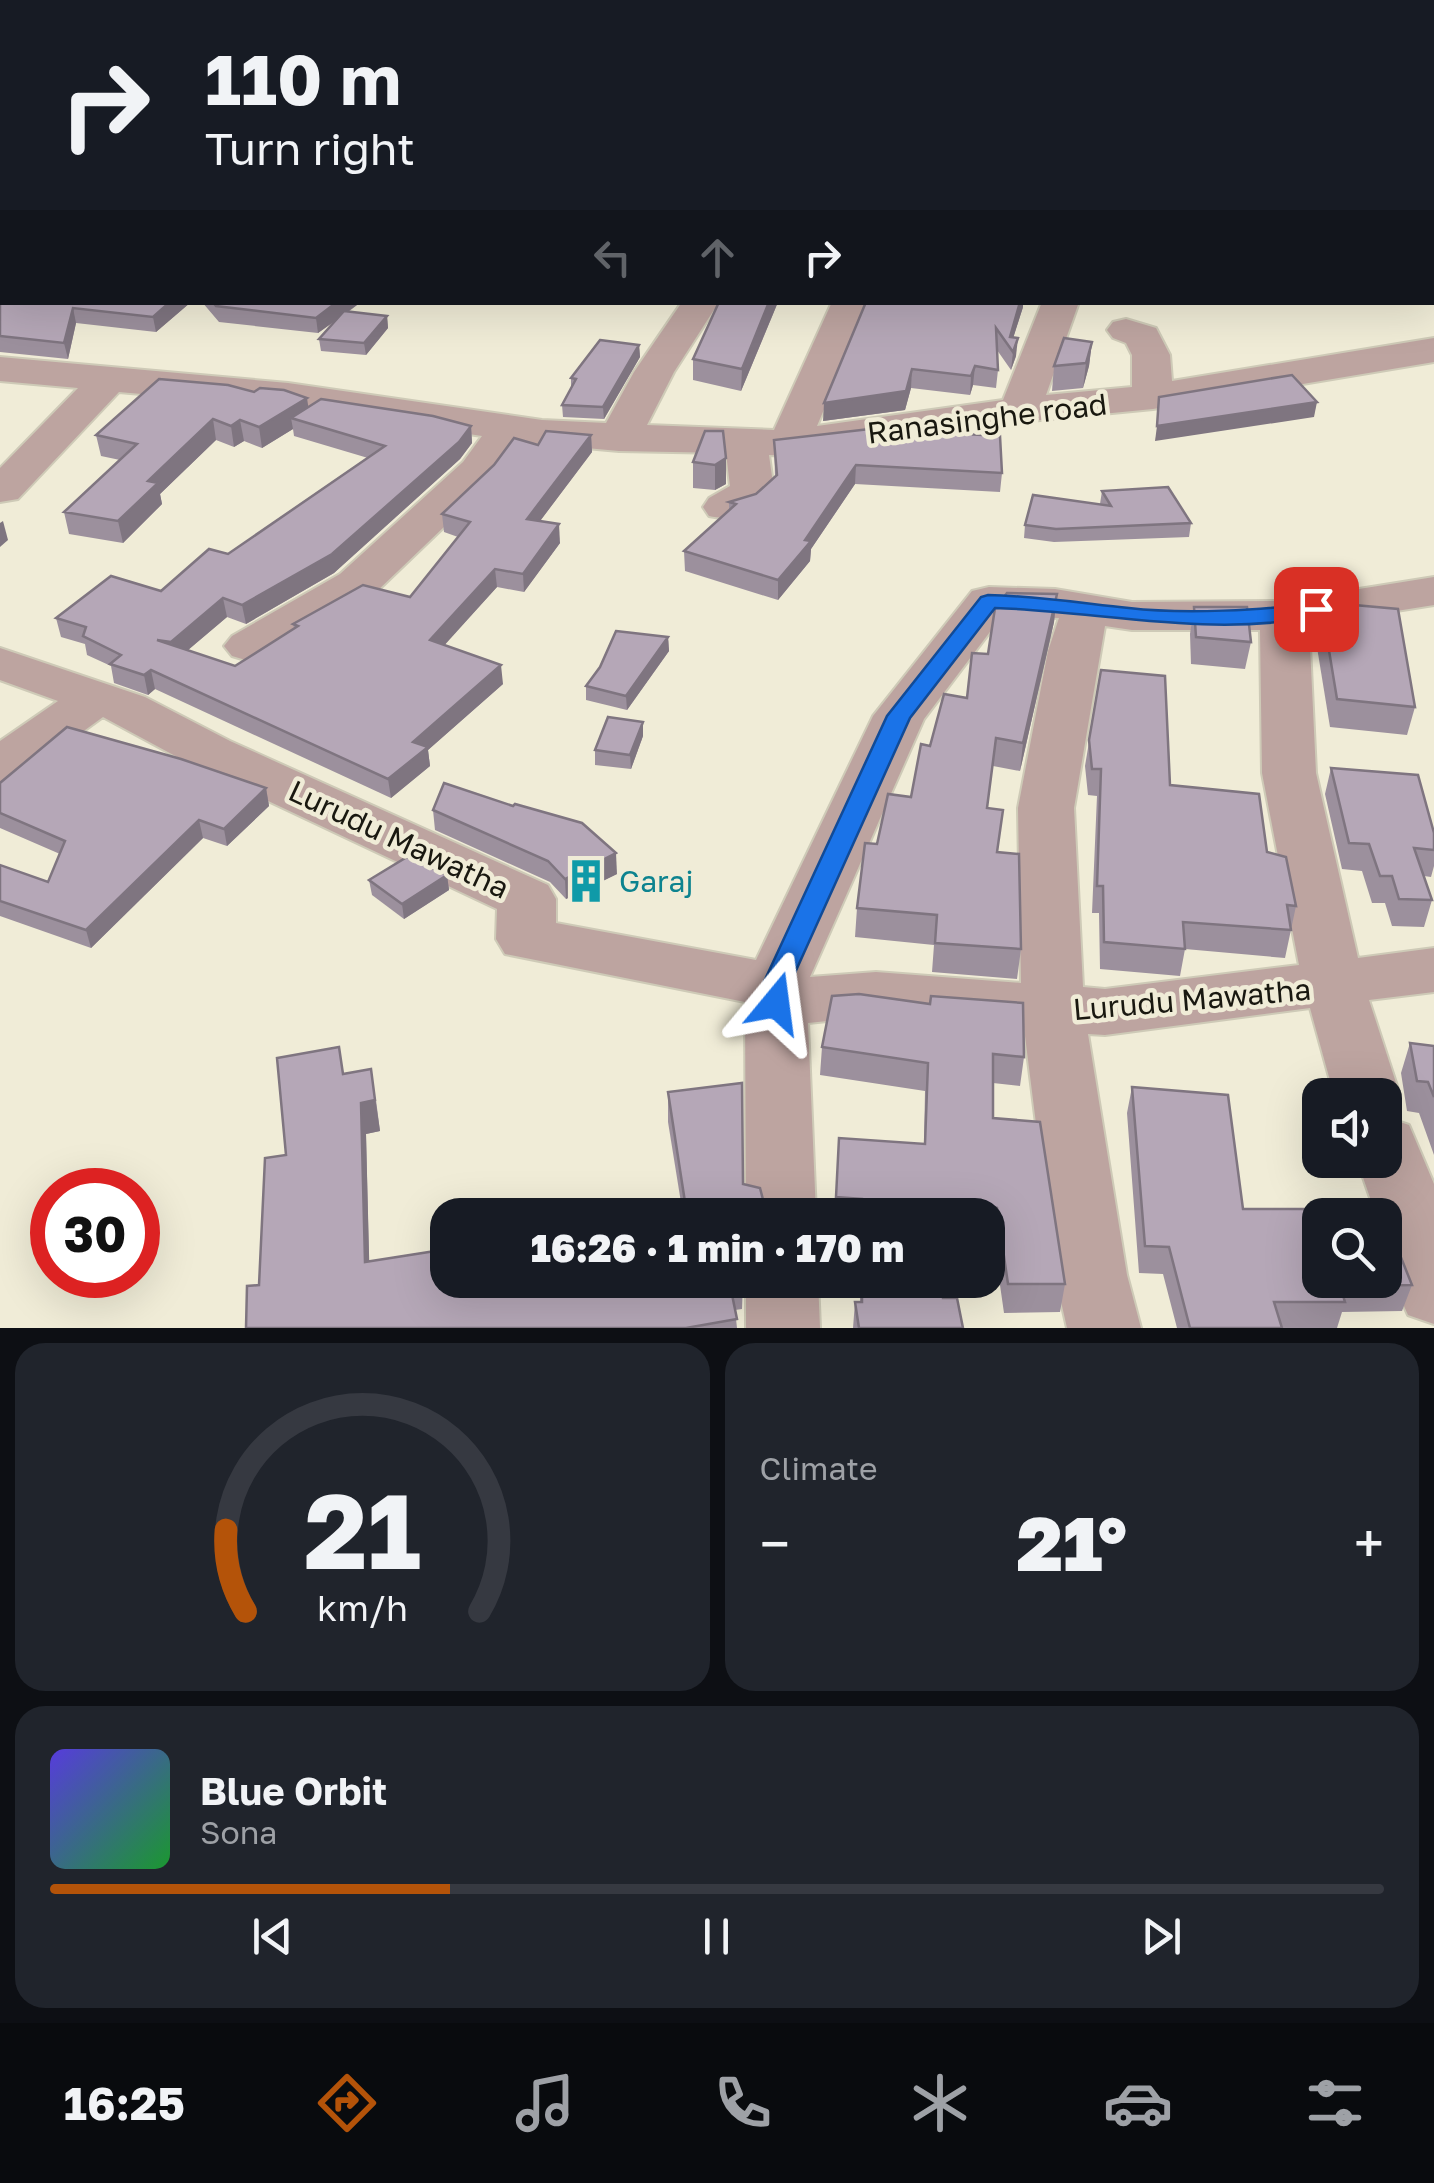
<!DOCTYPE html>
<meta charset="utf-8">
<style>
body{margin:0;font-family:"Golos Text",sans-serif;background:#20242c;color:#f1f3f6;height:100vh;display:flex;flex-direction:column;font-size:38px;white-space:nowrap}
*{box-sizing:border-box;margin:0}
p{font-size:32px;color:#9ea1a6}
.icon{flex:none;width:55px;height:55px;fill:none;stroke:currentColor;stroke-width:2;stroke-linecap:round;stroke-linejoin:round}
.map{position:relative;height:1328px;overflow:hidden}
.drawer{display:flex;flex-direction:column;gap:15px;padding:15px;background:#0d0f14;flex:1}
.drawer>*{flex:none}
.top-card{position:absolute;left:0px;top:0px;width:1435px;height:305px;box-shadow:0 10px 40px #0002;background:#171b24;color:#f1f3f6;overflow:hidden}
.fabs{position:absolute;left:1302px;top:1078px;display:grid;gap:20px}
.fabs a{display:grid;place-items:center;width:100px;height:100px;border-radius:20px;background:#171b24;box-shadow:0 10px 40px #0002;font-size:50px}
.speed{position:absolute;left:30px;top:1168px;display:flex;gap:20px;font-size:50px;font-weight:700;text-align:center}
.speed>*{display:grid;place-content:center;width:130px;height:130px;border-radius:50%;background:#171b24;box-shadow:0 10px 40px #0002;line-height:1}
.speed .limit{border:15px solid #d22;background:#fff;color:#111}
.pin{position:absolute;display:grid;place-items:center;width:85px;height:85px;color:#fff;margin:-42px;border-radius:20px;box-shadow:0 5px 15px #0006}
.me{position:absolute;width:110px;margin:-55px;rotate:16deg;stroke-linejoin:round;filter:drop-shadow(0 0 8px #0008)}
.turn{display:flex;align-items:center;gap:35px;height:210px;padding:0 40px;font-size:45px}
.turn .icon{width:130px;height:130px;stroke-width:2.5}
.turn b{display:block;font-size:70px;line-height:85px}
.lanes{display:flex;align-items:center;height:95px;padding:0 40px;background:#0003;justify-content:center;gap:50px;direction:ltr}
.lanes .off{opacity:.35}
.big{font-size:75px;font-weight:800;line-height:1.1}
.drawer .card{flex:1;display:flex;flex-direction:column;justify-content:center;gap:15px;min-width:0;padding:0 35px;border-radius:30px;background:#20242c}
.drawer .dial{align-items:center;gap:0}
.dial svg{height:260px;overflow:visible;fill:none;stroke:#363941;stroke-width:7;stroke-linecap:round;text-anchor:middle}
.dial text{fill:#f1f3f6;stroke:none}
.song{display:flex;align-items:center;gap:30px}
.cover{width:120px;height:120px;border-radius:15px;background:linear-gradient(135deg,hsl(250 70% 55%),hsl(130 70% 35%))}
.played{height:10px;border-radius:5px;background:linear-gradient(90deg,#b45309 30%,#363941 30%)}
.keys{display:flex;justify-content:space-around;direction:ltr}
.heat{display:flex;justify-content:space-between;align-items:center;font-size:55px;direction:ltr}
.drawer .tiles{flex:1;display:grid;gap:15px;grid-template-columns:1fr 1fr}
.card:last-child{grid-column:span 2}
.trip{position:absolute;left:430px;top:1198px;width:575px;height:100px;border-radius:30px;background:#171b24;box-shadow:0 10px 40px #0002;font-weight:800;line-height:100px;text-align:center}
.dock{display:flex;height:160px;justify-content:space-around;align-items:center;background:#090b0e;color:#9ea1a6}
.dock .icon{width:70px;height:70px}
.dock .active{color:#b45309}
.dock b{font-size:45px;color:#f1f3f6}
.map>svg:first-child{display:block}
</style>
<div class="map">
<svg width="1434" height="1328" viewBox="0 0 1434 1328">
<rect width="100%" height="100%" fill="#f0ecd7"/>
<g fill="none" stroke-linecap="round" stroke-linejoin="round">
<g stroke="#cecab7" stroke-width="4">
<g id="minor">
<rect x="1432" y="164" width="2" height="20"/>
<path d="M682 302H719L674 372 647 425 774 430 832 302H869L817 426 1003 400 1042 302H1079L1046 395 1132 387V355L1126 343 1113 338 1107 330 1113 322 1126 319 1156 328 1170 355 1172 381 1434 338V362L1153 409 1020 422 789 456 769 455 774 491C759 512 734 522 709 516L703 507 709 498 730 486 726 453 619 451 520 442 493 480 374 594 266 656 249 661 232 656 224 646 232 636 340 574 463 462 482 436 288 407 119 392 18 499 0 502V468L78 388 0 381V357L288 383 542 420 606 423 634 372Z"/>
<path d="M1434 577V605L1309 625 1316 773 1358 958 1434 948V992L1369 1000 1400 1095 1390 1113 1385 1114V1095H1334L1310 1008 1105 1035 1088 1034 1127 1275 1141 1328H1067L1055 1275 1024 1028 876 1016 808 1023 816 1215H746L745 1002 505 954 496 939 497 909 192 765 103 717 19 778 0 783V741L58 701 0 680V648L145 697 230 741 548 885 556 899V923L756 960 873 716 972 591 989 587 1055 589 1132 602 1284 601ZM1002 616 1059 618 1048 651 1018 808 1021 983 876 972 810 977 924 719ZM1105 626 1132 630H1260L1262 773 1299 965 1105 989 1083 987 1074 808Z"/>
<path d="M1385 1117 1409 1125 1434 1184V1324L1408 1315C1393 1283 1385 1250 1385 1215H1376L1357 1160H1385Z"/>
<path d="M746 1280H818L820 1328H746Z"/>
</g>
</g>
<use href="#minor" fill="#bda4a0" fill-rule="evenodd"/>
</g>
<g fill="#9c909d">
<path d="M0 296 2 302H191L156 332 76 323 68 359 0 352Z"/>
<path d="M202 302H361L348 312 387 316 388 328 366 355 321 351 319 339 335 321 318 333 219 322Z"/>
<path d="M778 302 741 391 693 380V359Z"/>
<path d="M1023 307 1013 338 1016 356 1011 370 997 350 998 370 996 388 973 385 970 395 911 388 905 410 823 421Z"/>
<path d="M1092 342 1089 366 1083 388 1052 391 1054 366Z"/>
<path d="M639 345 640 357 604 419 563 417 562 405 571 388V378Z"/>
<path d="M308 408 471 426 472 443 460 459 334 573 246 624 227 617 188 650 235 666 294 628 293 624 410 597 458 537 444 532 442 514 538 445 591 435 592 452 540 521 560 543 524 592 497 587 444 645 503 684 428 750 430 766 391 798 155 689 148 695 114 683 111 666 87 655 85 644 61 637 56 618 161 591 228 554 368 458 294 436 293 429 262 448 244 441 234 447 216 440 160 494 162 504 123 543 69 534 64 512 120 460 101 456 96 435Z"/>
<path d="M896 426V430L1002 473 1000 492 855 484 811 549 810 561 778 600 685 571 684 551 729 510V502L756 494 775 477 774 440Z"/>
<path d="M705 431 726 484 715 490 693 488V462Z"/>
<path d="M1102 491 1191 523 1189 537 1054 542 1024 538 1025 525 1100 504Z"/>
<path d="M1057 594 1054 622 1020 771 993 766 987 808 1021 949 1017 979 932 972 934 945 855 937 857 908 877 844 911 797 930 746 967 698Z"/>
<path d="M1321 602 1415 707 1407 735 1330 727 1314 629Z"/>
<path d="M1194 607 1251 642 1245 669 1191 664 1190 634Z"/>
<path d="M668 637 669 651 627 710 586 700V686L600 667Z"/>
<path d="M1101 670 1170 785 1267 852 1296 906 1285 958 1185 949 1180 976 1100 969 1099 913H1092L1097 796 1088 795 1085 766Z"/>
<path d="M643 736 631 769 595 765V750Z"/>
<path d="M1331 768 1434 833V866L1431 877 1424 876 1432 900 1424 927 1392 926 1385 903H1372L1362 871 1342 869 1325 794Z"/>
<path d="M0 783 266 788 269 806 227 846 203 838 91 948 0 916V865L48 882 60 854 0 828Z"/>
<path d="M433 810 617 874 566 899 550 882 435 830Z"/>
<path d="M447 875 449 890 404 919 372 895 369 880Z"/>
<path d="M832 996 1024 1057 1020 1086 993 1083V1118L1065 1284 1060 1312 1004 1313 993 1236H988V1215H835L839 1138 924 1144 925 1091 820 1075 822 1047Z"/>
<path d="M1410 1043 1434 1046V1155L1419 1113 1407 1111 1401 1073Z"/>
<path d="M343 1074 376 1100 380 1131 366 1134 369 1261 448 1280H743L742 1309 735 1310 737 1328H246L259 1285Z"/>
<path d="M1132 1087 1243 1209 1318 1228 1392 1255 1412 1285 1402 1311 1342 1312 1337 1328H1177L1163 1274 1139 1273 1127 1113Z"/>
<path d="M668 1092 743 1184 767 1215H683L668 1122Z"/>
<path d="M860 1280H942L943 1298 963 1328H853L855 1302H860Z"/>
</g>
<g fill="#7f7580">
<path d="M170 302H191L156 332 153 317Z"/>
<path d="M337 302H361L318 333 316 318Z"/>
<path d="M769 302H778L741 391 742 369Z"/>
<path d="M1020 302H1023V307L1010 348V337Z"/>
<path d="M73 308 76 323 68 359 64 343Z"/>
<path d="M387 316 388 328 366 355 364 343Z"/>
<path d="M1018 338 1016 356 1011 370 1013 352Z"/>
<path d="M1092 342 1089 366 1083 388 1086 363Z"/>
<path d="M639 345 640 357 604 419 603 407Z"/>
<path d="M975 366 973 385 970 395 971 376Z"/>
<path d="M912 369 911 388 905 410 823 421 824 403Z"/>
<path d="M307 398 310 418H291L293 429 262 448 259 427Z"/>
<path d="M1317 402 1314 417 1155 441 1157 426Z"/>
<path d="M213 419 216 440 160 494 162 504 123 543 118 521 148 481Z"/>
<path d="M240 420 244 441 234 447 231 426Z"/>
<path d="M471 426 472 443 460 459 334 573 246 624 242 605Z"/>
<path d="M591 435 592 452 528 537 527 519Z"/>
<path d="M726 458V484L715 490V465Z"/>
<path d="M856 465 855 484 811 549 810 561 778 600V580Z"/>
<path d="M3 521 8 540 0 547V523Z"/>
<path d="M559 524 560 543 524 592 523 574Z"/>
<path d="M495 569 497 587 432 659 430 640Z"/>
<path d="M1057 594 1054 622 1020 771 1023 743Z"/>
<path d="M223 598 227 617 175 661 171 642Z"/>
<path d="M668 637 669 651 627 710 626 696Z"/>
<path d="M501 665 503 684 428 750 430 766 391 798 388 779 413 742Z"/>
<path d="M151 670 155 689 148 695 144 675Z"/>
<path d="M643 722V736L631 769 630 755Z"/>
<path d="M266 788 269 806 227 846 224 829Z"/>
<path d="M199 820 203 838 91 948 86 930Z"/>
<path d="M616 853 617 874 566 899 565 879Z"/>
<path d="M447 875 449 890 404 919 402 904Z"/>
<path d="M371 1069 380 1131 366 1134 370 1292 365 1262 361 1103Z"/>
</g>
<g fill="#b5a7b7" stroke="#7f7580" stroke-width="2.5">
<path d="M3 0H1434V147H1432V2H3Z"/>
<path d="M0 89H2V283L0 278Z"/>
<path d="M2 295V302H170L153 317 73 308 64 343 0 336V296Z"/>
<path d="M213 302H337L316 318 216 306Z"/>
<path d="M719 302H769L742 369 693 359Z"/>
<path d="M866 302H1020L1010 337 1018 338 1013 352 996 328 998 370 975 366 971 376 912 369 906 391 824 403Z"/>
<path d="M344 311 387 316 364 343 319 339Z"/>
<path d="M1064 338 1092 342 1086 363 1054 366Z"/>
<path d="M600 340 639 345 603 407 562 405 576 379 571 378Z"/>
<path d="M1292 375 1317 402 1157 426 1159 397Z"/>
<path d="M159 379 228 385 254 392 260 388 284 390 307 398 259 427 240 420 231 426 213 419 148 481 158 483 118 521 64 512 137 444 96 435Z"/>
<path d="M321 399 433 416 471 426 459 442 332 554 242 605 223 598 171 642 157 640 235 666 298 626 293 624 363 585 410 597 470 522 442 514 494 465 514 438 538 445 546 431 591 435 527 519 559 524 523 574 495 569 430 640 501 665 413 742 428 747 388 779 151 670 144 675 110 664 121 655 83 636 86 627 56 618 111 576 161 591 209 549 228 554 385 446 291 418Z"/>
<path d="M896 426 895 430 1000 436 1002 473 856 465 805 540 811 541 778 580 684 551 736 504 729 502 756 494 777 475 774 440Z"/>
<path d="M705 431H723L726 458 715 465 693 462Z"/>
<path d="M1168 487 1191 523 1056 529 1025 525 1033 495 1111 506 1102 491Z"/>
<path d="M1007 593 1057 594 1023 743 996 738 987 808 1003 810 997 852 1019 854 1021 949 935 943 937 915 857 908 865 843 877 844 888 794 911 797 921 744 930 746 944 694 967 698 972 653 988 654 995 608Z"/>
<path d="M1321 602 1398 609 1415 707 1337 699Z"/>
<path d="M1194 607H1247L1251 642 1196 637Z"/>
<path d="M616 631 668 637 626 696 586 686 600 667Z"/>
<path d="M1101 670 1165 676 1170 785 1259 794 1267 852 1286 857 1296 906 1287 905 1291 930 1183 922 1185 949 1104 942 1103 886H1097L1101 769H1092L1089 740Z"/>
<path d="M608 717 643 722 630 755 595 750Z"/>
<path d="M67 727 181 759 266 788 224 829 199 820 86 930 0 901V865L48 882 65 841 0 813V783Z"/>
<path d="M1331 768 1418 775 1434 833V850L1414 848 1432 900 1399 899 1392 876H1380L1369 844 1349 843Z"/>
<path d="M444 783 513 806 515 804 582 823 616 853 565 879 548 861 433 810Z"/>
<path d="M407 857 447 875 402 904 369 880Z"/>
<path d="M859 994 930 1004 931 996 1023 1003 1024 1057 993 1054V1118L1040 1122 1065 1284H1008L997 1208 938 1204 939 1215H862V1199L836 1197 839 1138 925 1144 928 1063 822 1047 832 996Z"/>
<path d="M1410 1043 1434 1046V1097L1428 1082 1417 1081Z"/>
<path d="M339 1047 343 1074 371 1069 375 1100 361 1103 365 1262 448 1249V1280H731H729L737 1319 686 1328H246L247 1286 259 1285 265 1158 286 1155 277 1058Z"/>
<path d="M742 1083 743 1184 760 1188 767 1215H687L668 1092Z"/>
<path d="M1132 1087 1228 1095 1243 1209H1312L1318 1228H1320V1280H1385V1234L1392 1255H1400L1412 1285 1340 1286 1345 1302H1274L1282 1328H1190L1169 1247 1145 1246Z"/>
<path d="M862 1280H942L943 1298H957L963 1328H859L855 1302H862Z"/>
</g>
<path fill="#1a73e8" stroke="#114b97" stroke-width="2.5" d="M988 595C1036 596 1081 603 1129 608 1180 614 1266 611 1316 602L1327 609 1324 614C1220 640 1100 611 995 608L910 718 789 986 790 1003 786 1010 776 1013 766 1010 762 986 887 716 981 597Z"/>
<defs>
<g id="building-bare" transform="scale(3.45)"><path d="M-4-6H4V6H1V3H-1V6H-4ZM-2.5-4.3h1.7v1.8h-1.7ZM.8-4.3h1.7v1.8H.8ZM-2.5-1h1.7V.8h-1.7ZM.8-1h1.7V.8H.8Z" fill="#0f9aa8" stroke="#f0ecd7" stroke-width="2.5" paint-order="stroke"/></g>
</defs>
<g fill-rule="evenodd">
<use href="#building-bare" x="586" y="881"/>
</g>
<g text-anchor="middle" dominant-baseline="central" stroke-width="9" stroke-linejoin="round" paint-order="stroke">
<g font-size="30" fill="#191810" stroke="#f0ecd7">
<text transform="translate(987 418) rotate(-7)">Ranasinghe road</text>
<text transform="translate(399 839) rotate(25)">Lurudu Mawatha</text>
<text transform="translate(1192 999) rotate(-5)">Lurudu Mawatha</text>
</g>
<g font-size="30" fill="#0d838f" stroke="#f0ecd7" text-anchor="start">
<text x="619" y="881">Garaj</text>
</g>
</g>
</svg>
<div class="fabs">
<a><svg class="icon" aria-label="sound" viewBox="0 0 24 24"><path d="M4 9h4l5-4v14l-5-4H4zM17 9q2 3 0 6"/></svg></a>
<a><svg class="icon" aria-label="search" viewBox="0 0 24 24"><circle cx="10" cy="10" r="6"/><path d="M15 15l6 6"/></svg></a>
</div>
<div class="speed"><div class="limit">30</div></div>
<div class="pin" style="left:1316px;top:609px;background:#d93025"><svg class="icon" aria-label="arrive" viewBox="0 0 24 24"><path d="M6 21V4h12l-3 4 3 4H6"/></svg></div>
<svg class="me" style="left:776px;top:1003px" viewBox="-20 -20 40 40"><path d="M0-17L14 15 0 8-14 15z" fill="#1a73e8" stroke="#fff" stroke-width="4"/></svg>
<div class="trip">16:26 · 1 min · 170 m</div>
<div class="top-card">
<div class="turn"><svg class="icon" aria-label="right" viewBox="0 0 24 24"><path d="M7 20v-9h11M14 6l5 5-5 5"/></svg><div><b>110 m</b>Turn right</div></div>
<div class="lanes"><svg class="icon off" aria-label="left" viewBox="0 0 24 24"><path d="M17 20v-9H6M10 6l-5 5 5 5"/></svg><svg class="icon off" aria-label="ahead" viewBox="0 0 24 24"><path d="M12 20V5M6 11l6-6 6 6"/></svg><svg class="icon" aria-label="right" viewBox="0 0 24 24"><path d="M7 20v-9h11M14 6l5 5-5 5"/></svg></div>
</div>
</div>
<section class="drawer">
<div class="tiles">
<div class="card dial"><svg viewBox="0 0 100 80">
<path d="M14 69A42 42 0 1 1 86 69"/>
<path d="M14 69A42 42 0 0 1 8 44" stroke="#b45309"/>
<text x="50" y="56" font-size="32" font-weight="700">21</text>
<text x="50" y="72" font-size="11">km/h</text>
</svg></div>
<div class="card"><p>Climate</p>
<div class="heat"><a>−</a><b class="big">21°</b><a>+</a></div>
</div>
<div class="card">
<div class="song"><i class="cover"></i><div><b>Blue Orbit</b><p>Sona</p></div></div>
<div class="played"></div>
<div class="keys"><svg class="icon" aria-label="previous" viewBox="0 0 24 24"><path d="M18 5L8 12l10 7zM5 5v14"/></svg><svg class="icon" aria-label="pause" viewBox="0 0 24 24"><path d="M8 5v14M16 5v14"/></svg><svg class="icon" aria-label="next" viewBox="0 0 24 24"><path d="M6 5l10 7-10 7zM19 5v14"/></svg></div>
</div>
</div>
</section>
<nav class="dock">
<b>16:25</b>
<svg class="icon active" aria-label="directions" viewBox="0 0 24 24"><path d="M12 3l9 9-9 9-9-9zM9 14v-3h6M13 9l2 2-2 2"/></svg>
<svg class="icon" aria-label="music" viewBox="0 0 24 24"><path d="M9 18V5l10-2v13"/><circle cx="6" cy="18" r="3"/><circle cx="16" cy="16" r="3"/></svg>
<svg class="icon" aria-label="phone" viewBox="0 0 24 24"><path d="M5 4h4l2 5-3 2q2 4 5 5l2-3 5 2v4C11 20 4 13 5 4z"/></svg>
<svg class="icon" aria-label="climate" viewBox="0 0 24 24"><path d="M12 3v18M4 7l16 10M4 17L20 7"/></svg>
<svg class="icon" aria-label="car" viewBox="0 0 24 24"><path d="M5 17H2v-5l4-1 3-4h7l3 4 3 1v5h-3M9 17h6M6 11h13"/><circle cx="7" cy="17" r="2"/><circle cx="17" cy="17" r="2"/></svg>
<svg class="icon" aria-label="filters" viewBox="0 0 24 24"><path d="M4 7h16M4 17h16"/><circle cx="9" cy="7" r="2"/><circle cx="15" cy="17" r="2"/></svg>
</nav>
